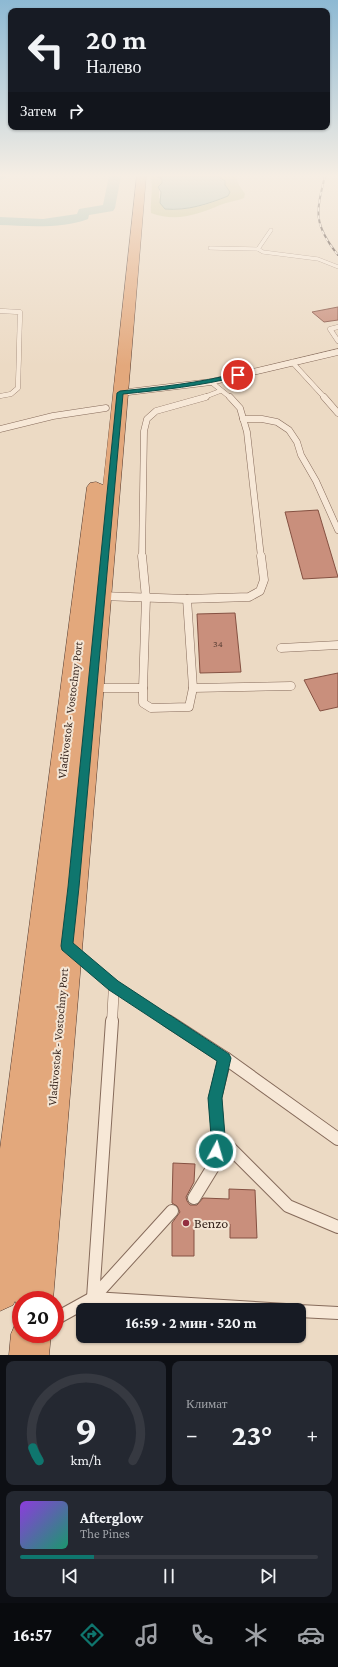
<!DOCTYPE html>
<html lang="ru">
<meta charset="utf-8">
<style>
body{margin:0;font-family:"Crimson Pro",serif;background:#242831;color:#f1f3f6;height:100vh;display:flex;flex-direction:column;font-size:15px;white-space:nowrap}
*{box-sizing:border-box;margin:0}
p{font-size:13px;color:#9ea1a6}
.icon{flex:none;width:22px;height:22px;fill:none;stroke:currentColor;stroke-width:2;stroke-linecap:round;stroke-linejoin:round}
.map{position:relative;height:1355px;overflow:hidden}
.drawer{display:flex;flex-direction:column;gap:6px;padding:6px;background:#0d0f14;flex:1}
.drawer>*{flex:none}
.banner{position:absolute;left:8px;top:8px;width:322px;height:122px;border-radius:8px;box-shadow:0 1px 3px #0004;background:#171b24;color:#f1f3f6;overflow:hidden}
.speed{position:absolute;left:12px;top:1291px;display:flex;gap:8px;font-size:20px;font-weight:700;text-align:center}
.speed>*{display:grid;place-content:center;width:52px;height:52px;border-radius:50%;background:#171b24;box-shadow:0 1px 3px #0004;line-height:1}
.speed .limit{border:6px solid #d22;background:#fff;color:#111}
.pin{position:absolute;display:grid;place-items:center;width:34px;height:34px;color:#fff;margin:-17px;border:2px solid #fff;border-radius:50%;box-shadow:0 1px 4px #0007}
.me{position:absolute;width:44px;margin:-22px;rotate:6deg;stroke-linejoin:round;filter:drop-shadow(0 0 3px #0008)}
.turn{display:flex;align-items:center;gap:14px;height:84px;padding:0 12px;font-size:18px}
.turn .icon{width:52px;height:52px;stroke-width:2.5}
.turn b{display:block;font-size:28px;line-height:34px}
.then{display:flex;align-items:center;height:38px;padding:0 12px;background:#0003;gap:8px;font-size:15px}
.big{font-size:30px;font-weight:700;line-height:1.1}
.drawer .tile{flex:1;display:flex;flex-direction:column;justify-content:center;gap:6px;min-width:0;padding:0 14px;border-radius:8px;background:#242831}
.drawer .dial{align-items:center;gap:0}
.dial svg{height:104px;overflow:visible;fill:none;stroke:#363941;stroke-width:7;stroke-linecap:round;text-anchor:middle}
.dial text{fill:#f1f3f6;stroke:none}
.song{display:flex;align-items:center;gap:12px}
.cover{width:48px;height:48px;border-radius:6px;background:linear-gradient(135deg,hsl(270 70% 55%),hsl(160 70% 35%))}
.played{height:4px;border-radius:2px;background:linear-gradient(90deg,#0f766e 25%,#363941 25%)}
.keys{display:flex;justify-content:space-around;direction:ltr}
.heat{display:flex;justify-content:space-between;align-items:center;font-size:22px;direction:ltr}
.drawer .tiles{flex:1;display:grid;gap:6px;grid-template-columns:1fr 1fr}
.tile:last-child{grid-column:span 2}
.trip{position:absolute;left:76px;top:1303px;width:230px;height:40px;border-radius:8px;background:#171b24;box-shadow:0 1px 3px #0004;font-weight:700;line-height:40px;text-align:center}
.menu{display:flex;height:64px;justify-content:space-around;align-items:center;background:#090b0e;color:#9ea1a6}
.menu .icon{width:28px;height:28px}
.menu .current{color:#0f766e}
.menu b{font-size:18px;color:#f1f3f6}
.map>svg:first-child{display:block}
</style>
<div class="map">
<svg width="338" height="1355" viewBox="0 0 338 1355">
<rect width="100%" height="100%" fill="#ecdac4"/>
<path fill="#cac799" d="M150 176H156L162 179 163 183 159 189V198L174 210C193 208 215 205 230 192L225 185V181L217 176H236L239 185 245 194 244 198C236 201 228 202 220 205 197 215 176 222 151 213 150 202 154 185 150 176Z"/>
<path fill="#a6c0b4" stroke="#6d8e80" d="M156 176H217L225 181V185L230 192 228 196C208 204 187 211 165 209L160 203 161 192 158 187 162 183V179Z"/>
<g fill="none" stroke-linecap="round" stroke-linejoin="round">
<g fill="#a6c0b4" fill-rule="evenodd">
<path d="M0 176H8L6 178 0 180Z"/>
<path d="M109 176H121L115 208 113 211 89 215 88 219C63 229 26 226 0 225V217L43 219 77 214 79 209 103 205Z"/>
</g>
</g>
<g fill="#c98f7c" stroke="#855142">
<path d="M338 307V320L324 322 312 312Z"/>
<path d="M318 510 338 577 303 579 285 512Z"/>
<path d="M235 613 241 672 200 673 197 614Z"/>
<path d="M338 673V707L320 711 304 680Z"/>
<path d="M173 1163 195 1164 194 1182 186 1197 187 1201 190 1205H197L203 1198 229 1199V1189L255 1190 257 1238H230V1224L194 1223V1256H172V1223L180 1212 177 1206 172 1203Z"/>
</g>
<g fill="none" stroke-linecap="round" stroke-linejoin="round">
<g stroke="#866b5b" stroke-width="4">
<g id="service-far5">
<path d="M271 230 258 249 263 252 318 259 338 267"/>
<path d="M210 248 258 249"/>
</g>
</g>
<g stroke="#866b5b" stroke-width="5">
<g id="service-far4">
<path d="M0 311 20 312 18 388 11 394 0 396"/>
<path d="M338 327 330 329 338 341"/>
<path d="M292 362 325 398"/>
<path d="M211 382 231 398"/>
<path d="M202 398 220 391"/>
</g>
</g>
<g stroke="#866b5b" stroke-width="7">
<g id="service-far3">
<path d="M230 397 240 408 247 432 261 557"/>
<path d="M324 397 338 413"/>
<path d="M243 419H262L277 422 289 430 297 442 301 455 316 481 338 530"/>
<path d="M0 429 53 416 106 408"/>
<path d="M142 557 144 431 147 419 156 411 206 397"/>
</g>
</g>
<g stroke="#866b5b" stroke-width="9">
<g id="service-far2">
<path d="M142 556 146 598 143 688"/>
<path d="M101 596 187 599 249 597 260 591 264 580 261 556"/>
<path d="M281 648 338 645"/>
<path d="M93 688H143V703L151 708 189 707 193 688 187 599"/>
<path d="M193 688 291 686"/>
</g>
</g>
<g stroke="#866b5b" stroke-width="11">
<g id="service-far1">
<path d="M73 951 114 985 170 1022"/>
<path d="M112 1022 114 985"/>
</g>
</g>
<g stroke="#866b5b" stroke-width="14">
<g id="service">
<path d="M112 1021 93 1298 286 1310"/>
<path d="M168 1021 225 1058 338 1139"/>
<path d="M218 1136 288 1206 338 1227"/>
<path d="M194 1198 213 1167 218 1136 215 1098 225 1058"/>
<path d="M299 1311 338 1313"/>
<path d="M55 1319 93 1298 172 1211"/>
</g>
</g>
<g stroke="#866b5b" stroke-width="1">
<path id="minor" d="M338 349V355L211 385 120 396 115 393 120 390 211 379Z"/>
</g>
<g stroke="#543a2f" stroke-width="1">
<g id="trunk">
<path d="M137 176H146L53 1300H21V1314L15 1301 13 1305 0 1311V1149L87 487 90 483 96 482 103 485Z"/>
<path d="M21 1319V1334H51L49 1355H9L11 1334 17 1320Z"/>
</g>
</g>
<use href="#service-far5" stroke="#f7e8d7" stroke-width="3.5"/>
<use href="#service-far4" stroke="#f7e8d7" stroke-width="4.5"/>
<use href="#service-far3" stroke="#f7e8d7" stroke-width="6"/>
<use href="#service-far2" stroke="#f7e8d7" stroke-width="8"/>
<use href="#service-far1" stroke="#f7e8d7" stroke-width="10"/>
<use href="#service" stroke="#f7e8d7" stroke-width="12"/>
<use href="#minor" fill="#f7e8d7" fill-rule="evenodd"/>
<use href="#trunk" fill="#e3a87c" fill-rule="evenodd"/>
<g stroke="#37261f" stroke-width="2">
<path id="rail" d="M325 176C316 212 313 224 338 255"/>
</g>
<use href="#rail" stroke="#f4e5d4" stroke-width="1.5" stroke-dasharray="4" stroke-linecap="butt"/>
</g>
<linearGradient id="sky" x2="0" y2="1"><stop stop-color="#8db9d3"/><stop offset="0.48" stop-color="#f6eee4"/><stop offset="1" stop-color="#f6eee4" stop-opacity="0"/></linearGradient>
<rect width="338" height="366" fill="url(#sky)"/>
<path fill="#0f766e" stroke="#0a4d48" d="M238 373 241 375 240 376C201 386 162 390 123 394L79 887 73 943 118 981 229 1054 231 1058 222 1098 225 1136 221 1156 216 1158 211 1156 209 1151 211 1136 208 1098 217 1061 109 990 62 950 61 946 68 887 117 393 120 391C160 387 199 383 238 373Z"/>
<circle fill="#932e40" stroke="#f4e5d4" stroke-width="1.5" cx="186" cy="1223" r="4"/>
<g text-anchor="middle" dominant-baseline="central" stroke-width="4" stroke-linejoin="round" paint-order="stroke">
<g font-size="10" fill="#5c4036">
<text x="218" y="643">34</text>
</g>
<g font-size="12" fill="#37261f" stroke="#f4e5d4">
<text transform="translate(70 710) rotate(-83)">Vladivostok - Vostochny Port</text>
<text transform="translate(58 1037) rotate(-85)">Vladivostok - Vostochny Port</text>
</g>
<g font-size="14" fill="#37261f" stroke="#f4e5d4" text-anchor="start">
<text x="194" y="1223">Benzo</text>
</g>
</g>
</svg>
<div class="speed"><div class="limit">20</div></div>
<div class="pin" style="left:238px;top:375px;background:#d93025"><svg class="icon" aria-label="arrive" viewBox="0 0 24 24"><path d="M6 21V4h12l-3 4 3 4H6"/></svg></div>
<svg class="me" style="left:216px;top:1151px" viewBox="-20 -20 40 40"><circle r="17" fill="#0f766e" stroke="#fff" stroke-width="3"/><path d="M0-11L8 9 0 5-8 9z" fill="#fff"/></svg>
<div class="trip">16:59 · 2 мин · 520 m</div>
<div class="banner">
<div class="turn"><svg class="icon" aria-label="left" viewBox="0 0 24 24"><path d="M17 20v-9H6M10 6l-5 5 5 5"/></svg><div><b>20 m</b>Налево</div></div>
<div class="then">Затем<svg class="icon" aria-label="right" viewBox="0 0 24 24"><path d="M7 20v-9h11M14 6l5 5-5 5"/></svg></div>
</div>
</div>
<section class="drawer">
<div class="tiles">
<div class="tile dial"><svg viewBox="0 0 100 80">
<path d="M14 69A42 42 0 1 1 86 69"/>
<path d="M14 69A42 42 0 0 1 9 59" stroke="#0f766e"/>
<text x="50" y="56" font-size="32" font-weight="700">9</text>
<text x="50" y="72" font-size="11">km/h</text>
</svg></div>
<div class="tile"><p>Климат</p>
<div class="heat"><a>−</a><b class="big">23°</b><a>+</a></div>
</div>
<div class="tile">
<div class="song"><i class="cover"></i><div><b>Afterglow</b><p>The Pines</p></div></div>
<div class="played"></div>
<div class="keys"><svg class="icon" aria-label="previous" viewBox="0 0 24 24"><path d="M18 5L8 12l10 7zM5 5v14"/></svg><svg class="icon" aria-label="pause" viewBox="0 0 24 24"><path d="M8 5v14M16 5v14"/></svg><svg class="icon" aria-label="next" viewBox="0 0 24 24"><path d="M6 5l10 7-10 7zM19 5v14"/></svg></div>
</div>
</div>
</section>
<nav class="menu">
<b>16:57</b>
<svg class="icon current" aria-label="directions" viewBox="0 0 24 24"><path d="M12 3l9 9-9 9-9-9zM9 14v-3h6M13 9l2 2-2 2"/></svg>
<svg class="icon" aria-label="music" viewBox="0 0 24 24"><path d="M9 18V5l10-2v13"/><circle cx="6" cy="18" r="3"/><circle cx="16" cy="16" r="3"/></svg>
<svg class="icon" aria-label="phone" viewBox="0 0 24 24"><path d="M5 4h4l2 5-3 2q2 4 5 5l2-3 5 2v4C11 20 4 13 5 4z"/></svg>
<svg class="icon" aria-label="climate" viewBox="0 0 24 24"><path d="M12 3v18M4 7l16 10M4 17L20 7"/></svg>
<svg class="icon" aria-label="car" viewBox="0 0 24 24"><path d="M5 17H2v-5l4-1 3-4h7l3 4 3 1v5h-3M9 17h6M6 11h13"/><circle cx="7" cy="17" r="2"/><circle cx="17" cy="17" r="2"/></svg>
</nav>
